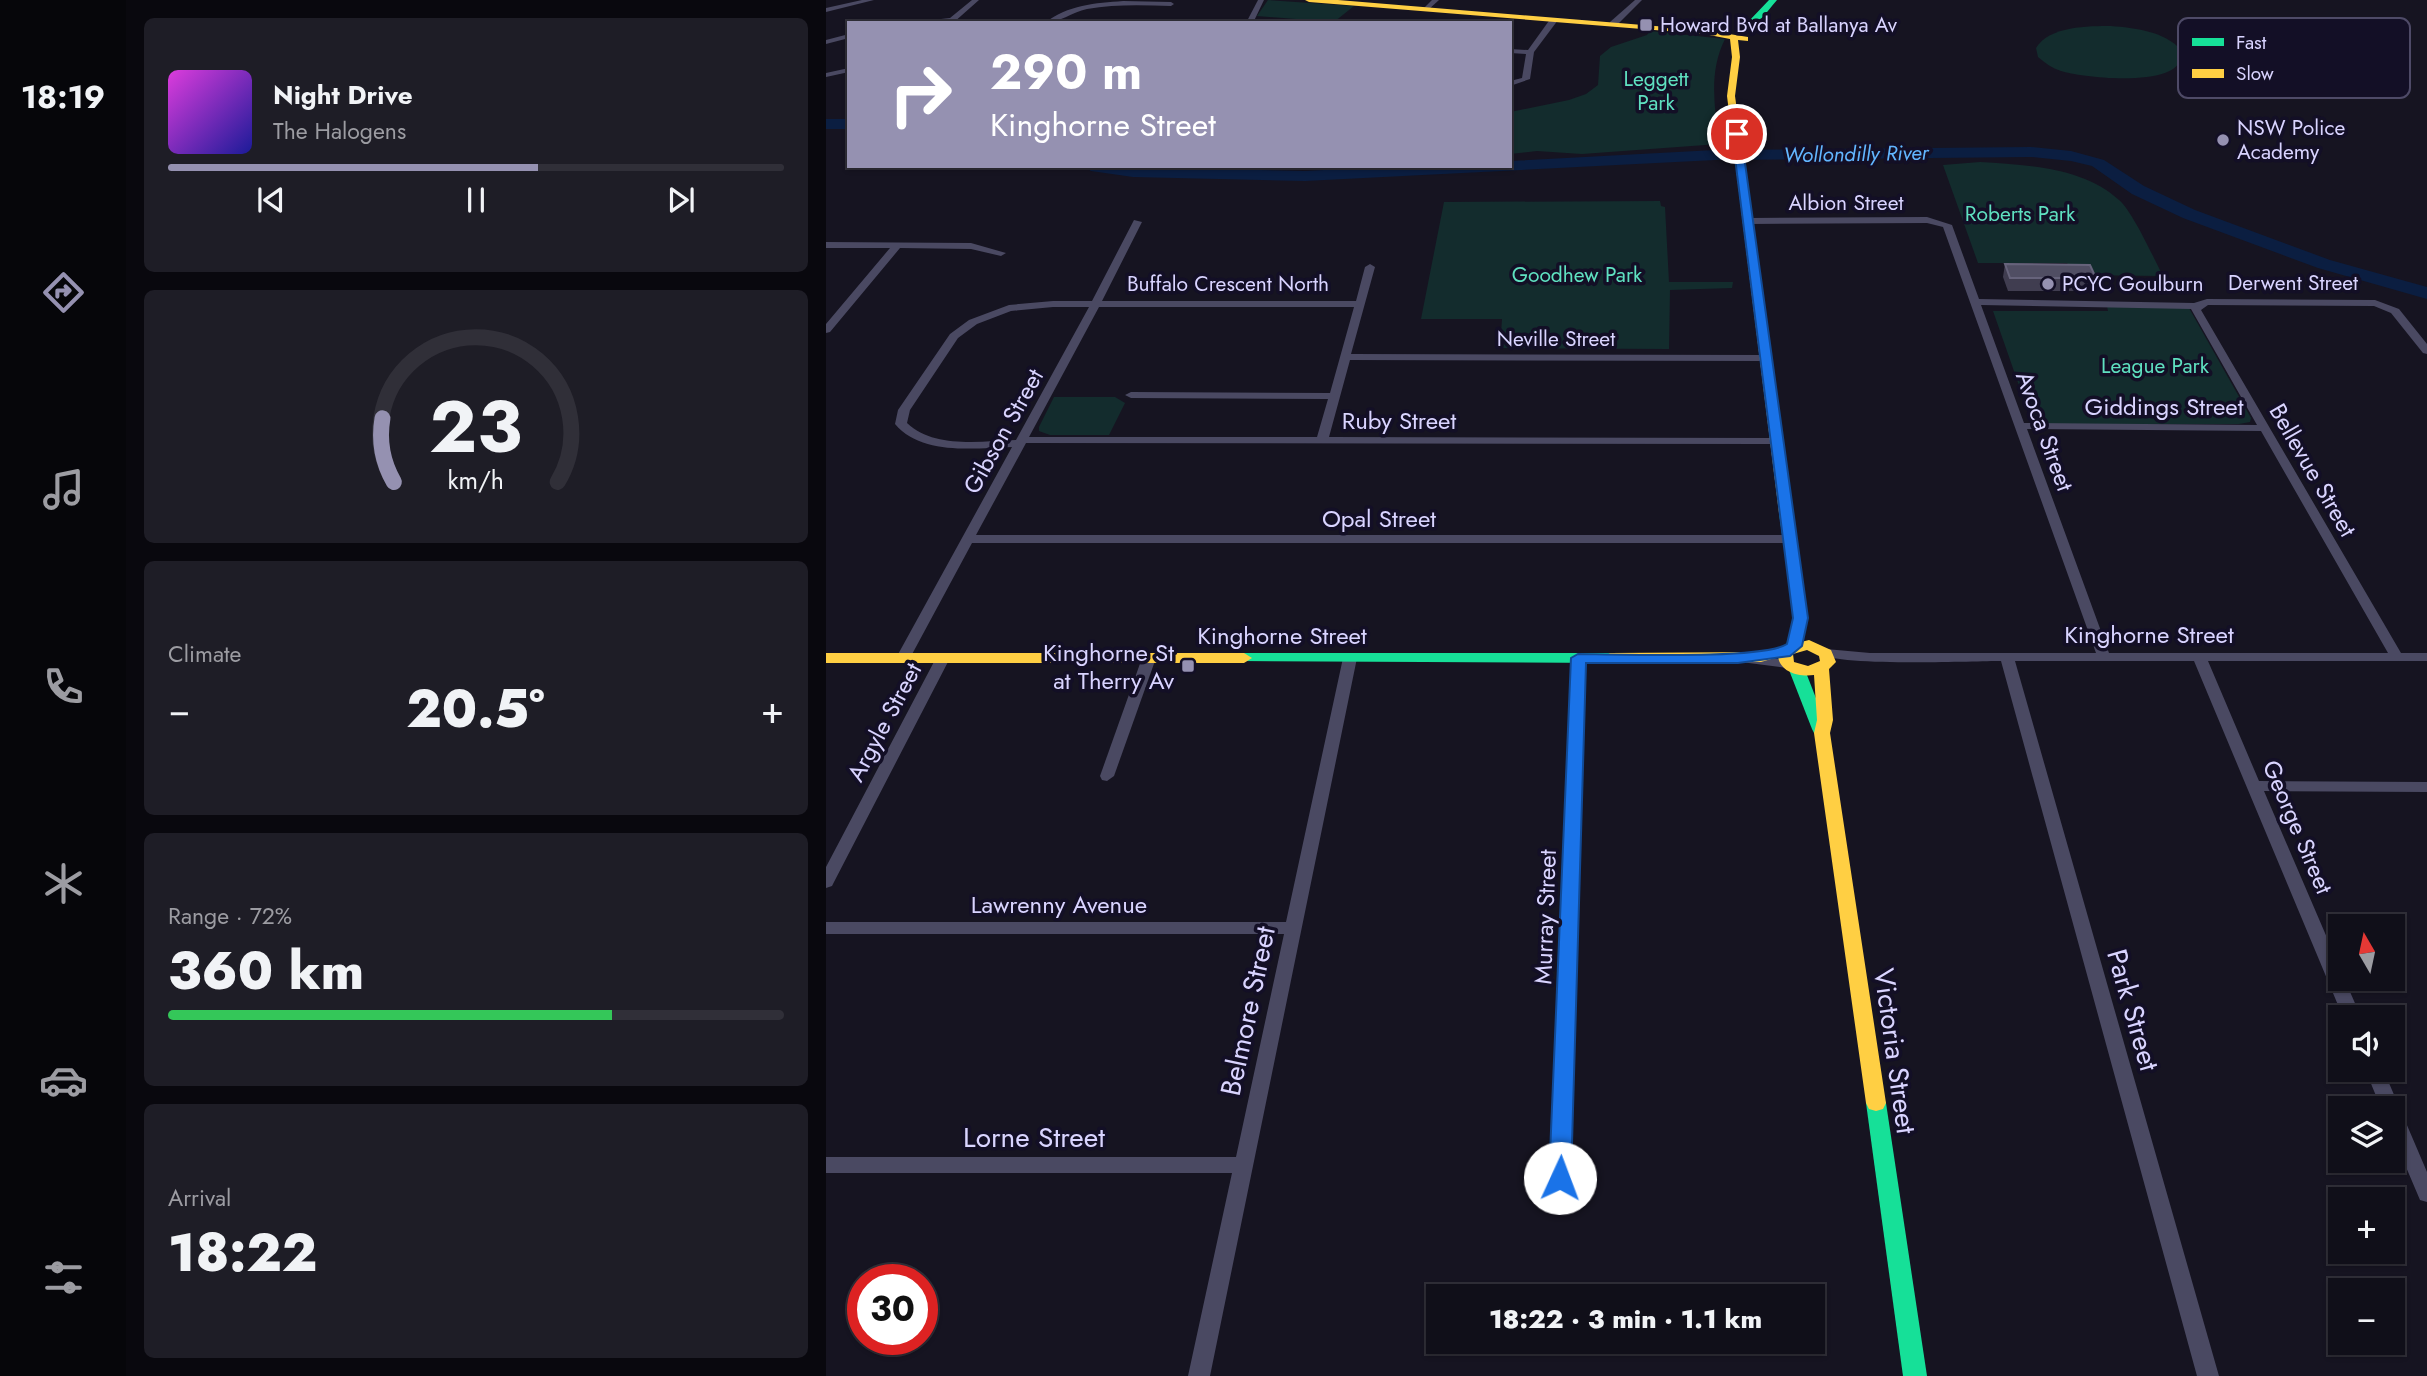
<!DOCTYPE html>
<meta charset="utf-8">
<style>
body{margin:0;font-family:Jost,sans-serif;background:#1e1d26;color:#f1f3f6;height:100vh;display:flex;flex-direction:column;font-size:26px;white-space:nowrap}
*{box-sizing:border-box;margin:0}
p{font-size:23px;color:#9c9ca2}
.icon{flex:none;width:38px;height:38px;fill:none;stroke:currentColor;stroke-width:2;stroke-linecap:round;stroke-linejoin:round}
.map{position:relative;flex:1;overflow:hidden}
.side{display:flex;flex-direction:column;gap:18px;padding:18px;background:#09080e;width:700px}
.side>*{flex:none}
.hud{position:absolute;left:21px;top:21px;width:665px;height:147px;border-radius:0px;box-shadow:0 2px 5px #0004,0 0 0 2px #302f38;background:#9591b1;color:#fff;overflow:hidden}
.needle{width:46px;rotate:351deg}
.fabs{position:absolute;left:1502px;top:914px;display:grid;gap:14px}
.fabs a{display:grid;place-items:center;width:77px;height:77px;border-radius:0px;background:#100f19;box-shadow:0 2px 5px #0004,0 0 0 2px #302f38;font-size:35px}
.speed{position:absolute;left:21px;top:1264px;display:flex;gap:14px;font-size:35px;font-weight:700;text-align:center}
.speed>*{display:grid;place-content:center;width:91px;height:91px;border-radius:50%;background:#100f19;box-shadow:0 2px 5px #0004,0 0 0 2px #302f38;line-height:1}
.speed .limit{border:10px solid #d22;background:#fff;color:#111}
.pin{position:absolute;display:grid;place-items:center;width:60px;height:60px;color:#fff;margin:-30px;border:4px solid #fff;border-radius:50%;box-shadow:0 2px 7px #0007}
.me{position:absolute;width:77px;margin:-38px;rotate:2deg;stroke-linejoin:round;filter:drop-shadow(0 0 5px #0008)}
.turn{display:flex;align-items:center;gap:24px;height:147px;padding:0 28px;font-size:32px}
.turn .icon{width:91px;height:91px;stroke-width:2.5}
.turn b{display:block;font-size:49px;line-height:60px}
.big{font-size:52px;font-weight:800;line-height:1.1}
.side .widget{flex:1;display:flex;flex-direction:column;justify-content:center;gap:10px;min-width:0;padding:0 24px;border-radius:10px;background:#1e1d26}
.side .dial{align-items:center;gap:0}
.dial svg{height:182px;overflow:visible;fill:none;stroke:#302f38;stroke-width:7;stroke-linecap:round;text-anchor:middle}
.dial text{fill:#f1f3f6;stroke:none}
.song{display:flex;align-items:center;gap:21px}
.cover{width:84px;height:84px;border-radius:10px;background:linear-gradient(135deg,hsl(300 70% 55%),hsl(240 70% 35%))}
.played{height:7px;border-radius:4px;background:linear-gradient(90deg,#9591b1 60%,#302f38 60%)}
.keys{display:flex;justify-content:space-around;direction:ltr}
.heat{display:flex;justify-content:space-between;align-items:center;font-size:38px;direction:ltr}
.charge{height:10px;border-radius:5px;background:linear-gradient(90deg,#34c759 72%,#302f38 0)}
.trip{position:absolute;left:600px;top:1284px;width:399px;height:70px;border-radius:0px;background:#100f19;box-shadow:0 2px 5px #0004,0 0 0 2px #302f38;font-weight:800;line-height:70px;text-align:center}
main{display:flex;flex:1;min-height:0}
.tab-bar{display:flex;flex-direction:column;width:126px;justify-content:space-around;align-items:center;background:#06060a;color:#9c9ca2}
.tab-bar .icon{width:49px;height:49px}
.tab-bar .on{color:#9591b1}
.tab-bar b{font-size:32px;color:#f1f3f6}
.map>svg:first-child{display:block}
</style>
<main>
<nav class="tab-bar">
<b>18:19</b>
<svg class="icon on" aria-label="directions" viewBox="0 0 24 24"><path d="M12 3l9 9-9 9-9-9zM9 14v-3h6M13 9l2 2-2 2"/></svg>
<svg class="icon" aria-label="music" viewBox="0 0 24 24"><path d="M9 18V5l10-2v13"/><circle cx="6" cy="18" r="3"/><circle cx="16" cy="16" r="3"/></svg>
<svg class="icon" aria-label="phone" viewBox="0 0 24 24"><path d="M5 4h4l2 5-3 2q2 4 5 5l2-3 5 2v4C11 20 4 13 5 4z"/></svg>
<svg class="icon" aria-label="climate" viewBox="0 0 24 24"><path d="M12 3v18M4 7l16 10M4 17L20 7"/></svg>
<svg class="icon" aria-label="car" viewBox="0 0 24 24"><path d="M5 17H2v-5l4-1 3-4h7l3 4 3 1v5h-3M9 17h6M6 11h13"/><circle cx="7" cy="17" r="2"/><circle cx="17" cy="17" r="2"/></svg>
<svg class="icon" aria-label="filters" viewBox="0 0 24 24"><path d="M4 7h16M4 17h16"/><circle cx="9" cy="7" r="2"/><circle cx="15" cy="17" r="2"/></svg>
</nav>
<section class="side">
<div class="widget">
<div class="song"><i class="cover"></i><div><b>Night Drive</b><p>The Halogens</p></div></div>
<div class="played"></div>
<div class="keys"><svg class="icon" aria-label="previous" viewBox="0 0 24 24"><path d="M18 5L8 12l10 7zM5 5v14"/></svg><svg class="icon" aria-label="pause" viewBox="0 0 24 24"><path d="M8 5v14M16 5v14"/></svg><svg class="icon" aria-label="next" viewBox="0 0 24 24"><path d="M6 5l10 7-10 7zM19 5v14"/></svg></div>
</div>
<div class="widget dial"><svg viewBox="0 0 100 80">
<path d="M14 69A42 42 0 1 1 86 69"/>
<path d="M14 69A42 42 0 0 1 9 41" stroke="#9591b1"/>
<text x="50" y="56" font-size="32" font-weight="700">23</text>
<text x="50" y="72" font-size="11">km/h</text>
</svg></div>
<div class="widget"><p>Climate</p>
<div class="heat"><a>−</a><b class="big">20.5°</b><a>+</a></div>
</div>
<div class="widget"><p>Range · 72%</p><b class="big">360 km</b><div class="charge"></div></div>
<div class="widget"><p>Arrival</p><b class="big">18:22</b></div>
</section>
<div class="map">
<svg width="1601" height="1376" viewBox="0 0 1601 1376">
<rect width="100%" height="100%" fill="#161421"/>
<g fill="#132c2d">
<path d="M442 0 528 6 508 22 431 16Z"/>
<path d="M1285 26C1309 28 1338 31 1355 50 1364 90 1256 78 1235 71 1226 68 1219 63 1212 57L1210 48C1223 26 1263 26 1285 26Z"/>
<path d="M824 31 899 39C882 73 889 107 893 144L756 154 711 151 684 154V112L743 100 760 94 772 85 774 56 785 47 821 35Z"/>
<path d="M1154 162C1200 165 1257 167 1293 200 1307 212 1327 257 1337 276L1248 275 1241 263H1152L1117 165Z"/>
<path d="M834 201 835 206 839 207 843 282H907L906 288 844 290 843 349 674 348 676 319H595L618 202Z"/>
<path d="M1281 306 1363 308 1425 418 1424 422 1413 424H1220L1209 422 1204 417 1167 311H1282Z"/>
<path d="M228 397H289L299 403 283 435H224L213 431V427Z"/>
</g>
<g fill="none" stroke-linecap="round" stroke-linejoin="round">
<g fill="#0b1e41" fill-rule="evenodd">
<rect x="0" y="119" width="23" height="10"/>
<path d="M1205 147 1245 151 1278 160 1318 186 1369 210 1504 260 1601 287V299L1492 268 1357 218 1306 194 1266 166 1245 161 1205 157 889 160 479 181 307 177 265 171 257 166 479 171 574 166H684V161L889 150Z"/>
</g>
<g fill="#4a4962" fill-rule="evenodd">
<path d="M36 0H48L0 12V8Z"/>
<path d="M146 0H153L127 23H79L124 18Z"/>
<path d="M432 0H438L427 23H420Z"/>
<path d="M606 0H613L602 10H598V8Z"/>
<path d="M809 0H816L790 26H784V22Z"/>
<path d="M297 1 345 2 348 4 345 6C317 5 288 4 261 9 246 12 233 23 219 23 241 5 270 3 297 1Z"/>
<path d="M725 18 732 20 708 52 704 79 684 86V81L696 78 700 54 684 53V49L702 50Z"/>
<path d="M23 34V38L0 44V40Z"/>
<path d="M23 68V72L0 77V73Z"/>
<path d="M1101 217 1126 225 1153 299 1368 303 1381 299 1549 300 1573 309 1601 344V354L1597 353 1565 313 1548 306 1382 305 1375 310 1575 653H1601V661H1382L1433 781 1601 782V792L1438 791 1514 968V978H1518L1535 1017H1517L1368 661H1189L1393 1376H1371L1175 661C1146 661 1009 667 993 653L1000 649 1044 653H1270L1117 227 1101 223 923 224 918 221 923 218ZM1155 305 1365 309 1431 425 1198 423ZM1201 429 1435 431 1562 653H1283Z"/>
<path d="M308 220 316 222 276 301H530L539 267 544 264 549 267 525 354 941 355 946 358 941 361 524 360 503 437 951 438 957 441 951 444 200 443 150 535H963L969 539 963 543H146L84 658 77 662 72 661 70 658 186 447C149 448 96 456 69 424L72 410 124 334 143 320 183 305 227 301H266ZM227 307H263L190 440C156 441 108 449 81 423L84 410 132 338 151 324 185 311ZM273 307H528L504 393 305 392 299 395 305 398 502 399 491 437H203Z"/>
<path d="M0 242 145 243 180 253 175 256 145 249 74 248 4 332 0 333V324L64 248H0Z"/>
<path d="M117 654 124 658 8 882 6 886 0 888V867L110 658Z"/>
<path d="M323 654 330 658 288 776 281 781 276 780 274 776 316 658Z"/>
<path d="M524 654 531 658 384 1376H362L406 1173H0V1157H410L458 934H0V922H460L517 658Z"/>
<path d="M753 654 760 658 744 1178 741 1184 734 1186 727 1184 724 1178 746 658Z"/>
<path d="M920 655 961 660 968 664 961 668 915 662 913 659Z"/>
<path d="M1539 1069H1557L1601 1172V1202L1594 1200 1566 1134V1108H1555Z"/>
</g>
<g fill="#16e098" fill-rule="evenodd">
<path d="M943 0H951C940 13 927 32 909 33V29L923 21Z"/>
<path d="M960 509 967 513 982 618 976 646 968 651 960 646 968 618 953 513Z"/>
<path d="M418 653H784L792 658 784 663 413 661 410 658Z"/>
<path d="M971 665 979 670 1002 729 1000 733H988L986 729 963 670Z"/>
<path d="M1050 1095 1057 1097 1060 1103 1101 1376H1077L1040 1103 1043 1097Z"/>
</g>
<g fill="#ffcf43" fill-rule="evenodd">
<path d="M479 0H512L878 30 922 37V41L912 40 914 57 909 96 967 513 965 516H955L953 513 901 96 906 57 904 39 878 34 483 2Z"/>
<path d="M983 640 1005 650 1010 662 1003 669 1007 720 1004 733 1060 1103 1057 1109 1050 1111 1043 1109 1040 1103 988 733 991 720 988 675C974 677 955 673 952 657L935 662 784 663 776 658 784 653 935 652ZM981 650 993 656 994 661 982 666 968 662 967 654Z"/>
<path d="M0 653H418L426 658 418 663H0Z"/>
</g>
</g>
<path fill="#403d50" d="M1179 264 1270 278 1267 291H1182L1177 277Z"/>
<path fill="#504e63" stroke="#66637b" stroke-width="2" d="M1179 264 1264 265 1270 278H1184Z"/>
<path fill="#1a73e8" stroke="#114b97" stroke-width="2" d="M911 131 915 134 982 618 976 646 964 656 912 663H760L745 1178 742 1185 734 1187 726 1185 723 1178 745 658 752 654C790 654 937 660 961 644L967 618 906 134Z"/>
<g fill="#9591b1" stroke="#130f26" stroke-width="2.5">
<rect x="813" y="18" width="14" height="14" rx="3.5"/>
<circle cx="1397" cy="140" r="7"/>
<circle cx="1222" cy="284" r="7"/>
<rect x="355" y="659" width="14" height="14" rx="3.5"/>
</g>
<g text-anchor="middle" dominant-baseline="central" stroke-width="7" stroke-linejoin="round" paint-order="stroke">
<g font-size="21" fill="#d9d4ff" stroke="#130f26" text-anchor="start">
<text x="834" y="25">Howard Bvd at Ballanya Av</text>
<text x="1411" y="128">NSW Police<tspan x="1411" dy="24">Academy</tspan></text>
<text x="1236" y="284">PCYC Goulburn</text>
</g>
<g font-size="21" fill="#5fe0c0" stroke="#130f26">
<text x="830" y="79">Leggett<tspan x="830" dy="24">Park</tspan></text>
<text x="1194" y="214">Roberts Park</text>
<text x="751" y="275">Goodhew Park</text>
<text x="1329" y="366">League Park</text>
</g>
<g font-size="21" font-style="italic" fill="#62b6ff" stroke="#130f26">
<text transform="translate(1030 154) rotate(-1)">Wollondilly River</text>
</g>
<g font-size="21" fill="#d9d4ff" stroke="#130f26">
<text x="1020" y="203">Albion Street</text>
<text x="1467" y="283">Derwent Street</text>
<text x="402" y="284">Buffalo Crescent North</text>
<text x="730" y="339">Neville Street</text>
</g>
<g font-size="24" fill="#d9d4ff" stroke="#130f26">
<text x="1338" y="406">Giddings Street</text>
<text x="573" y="420">Ruby Street</text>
<text transform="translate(177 431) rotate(-61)">Gibson Street</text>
<text transform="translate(1219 431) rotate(70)">Avoca Street</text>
<text transform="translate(1487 470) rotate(60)">Bellevue Street</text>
<text x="553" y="518">Opal Street</text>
<text x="1323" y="634">Kinghorne Street</text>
<text x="456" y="635">Kinghorne Street</text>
<text transform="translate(58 722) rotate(-62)">Argyle Street</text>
<text transform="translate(1472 827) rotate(67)">George Street</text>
<text x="233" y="904">Lawrenny Avenue</text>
<text transform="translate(719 917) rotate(-88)">Murray Street</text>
</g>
<g font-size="24" fill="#d9d4ff" stroke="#130f26" text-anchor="end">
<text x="348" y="652">Kinghorne St<tspan x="348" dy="28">at Therry Av</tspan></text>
</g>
<g font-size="28" fill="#d9d4ff" stroke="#130f26">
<text transform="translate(1307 1010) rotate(74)">Park Street</text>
<text transform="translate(422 1011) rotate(-78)">Belmore Street</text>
<text transform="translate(1069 1051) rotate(82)">Victoria Street</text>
<text x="208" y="1137">Lorne Street</text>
</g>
</g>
<rect x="1352" y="18" width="232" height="80" rx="10" fill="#130f26" stroke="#4e4a67" stroke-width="2"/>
<rect x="1366" y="38" width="32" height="8" fill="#16e098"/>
<rect x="1366" y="69" width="32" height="9" fill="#ffcf43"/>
<g font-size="19" fill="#d9d4ff">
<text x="1410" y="49">Fast</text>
<text x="1410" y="80">Slow</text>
</g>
</svg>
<div class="fabs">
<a><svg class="needle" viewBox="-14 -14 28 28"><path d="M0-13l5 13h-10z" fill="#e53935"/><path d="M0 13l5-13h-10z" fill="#9c9ca2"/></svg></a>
<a><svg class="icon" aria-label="sound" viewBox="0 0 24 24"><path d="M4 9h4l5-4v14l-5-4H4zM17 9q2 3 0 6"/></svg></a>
<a><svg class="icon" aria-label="layers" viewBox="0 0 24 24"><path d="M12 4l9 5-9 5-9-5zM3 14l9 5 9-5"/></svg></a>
<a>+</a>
<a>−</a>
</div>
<div class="speed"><div class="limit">30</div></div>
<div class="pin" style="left:911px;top:134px;background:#d93025"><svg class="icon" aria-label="arrive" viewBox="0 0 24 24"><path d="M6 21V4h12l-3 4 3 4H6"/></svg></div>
<svg class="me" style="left:734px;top:1178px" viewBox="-20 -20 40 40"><circle r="19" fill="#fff"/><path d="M0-13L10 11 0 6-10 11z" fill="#1a73e8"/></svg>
<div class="trip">18:22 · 3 min · 1.1 km</div>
<div class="hud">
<div class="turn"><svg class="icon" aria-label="right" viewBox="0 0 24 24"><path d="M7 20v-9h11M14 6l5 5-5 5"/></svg><div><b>290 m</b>Kinghorne Street</div></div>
</div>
</div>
</main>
